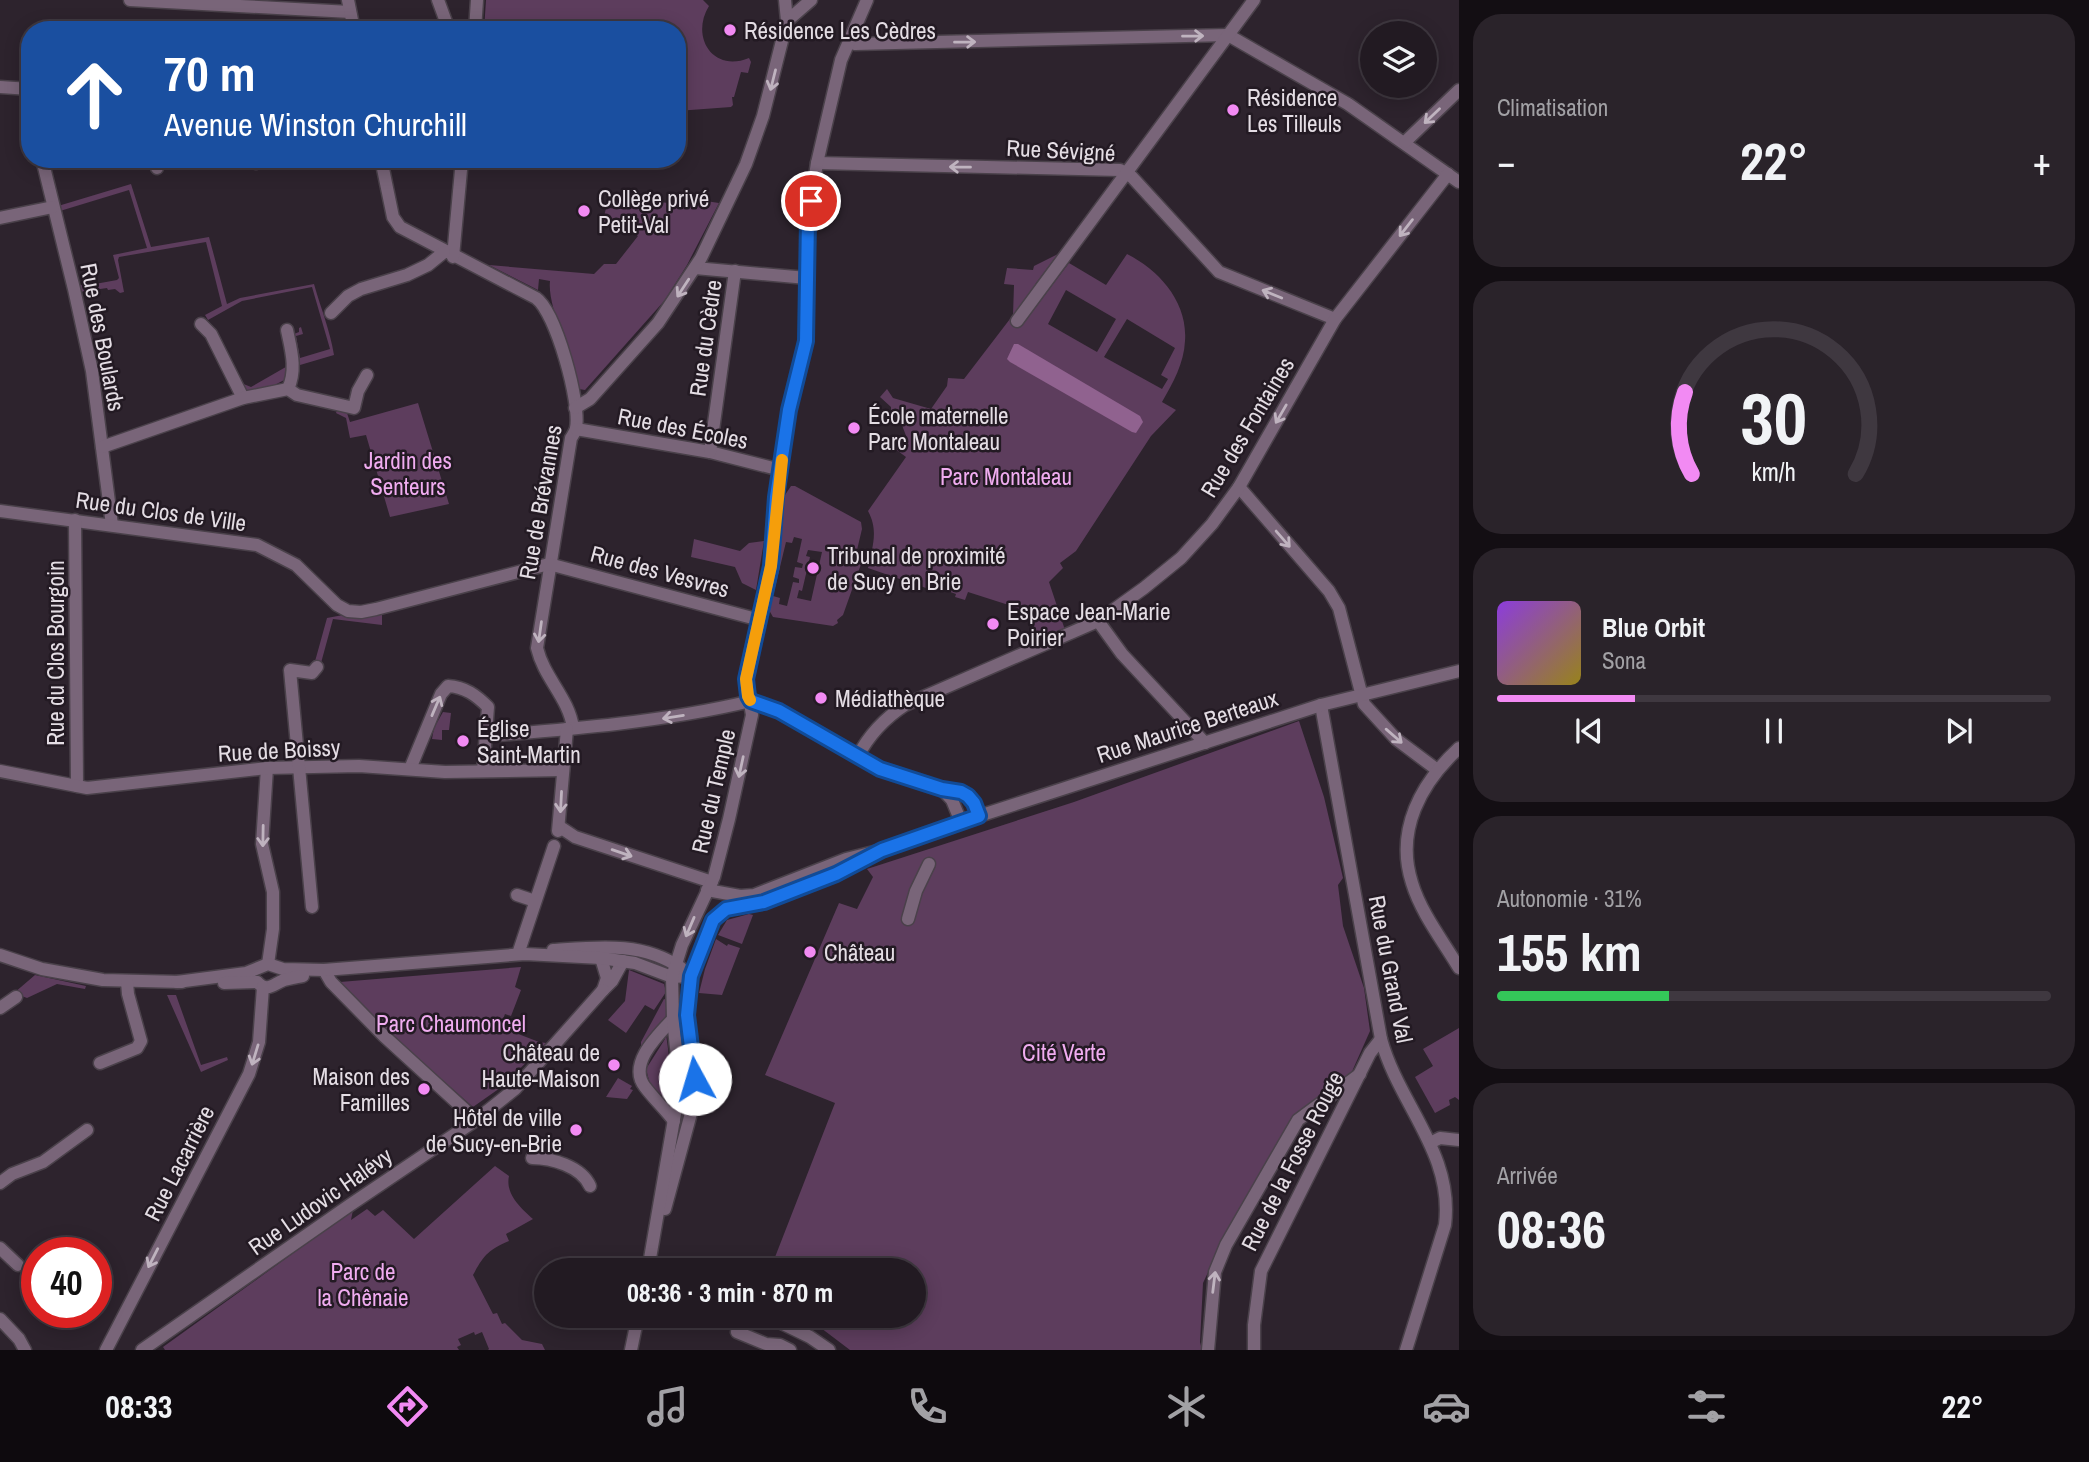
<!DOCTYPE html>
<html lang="fr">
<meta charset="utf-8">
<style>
body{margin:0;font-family:"Archivo Narrow",sans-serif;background:#2a232a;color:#f1f3f6;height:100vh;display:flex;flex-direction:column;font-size:26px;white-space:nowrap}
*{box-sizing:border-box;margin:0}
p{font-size:23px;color:#a2a1a5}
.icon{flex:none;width:38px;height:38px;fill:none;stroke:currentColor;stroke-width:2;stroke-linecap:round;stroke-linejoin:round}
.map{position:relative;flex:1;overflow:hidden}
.details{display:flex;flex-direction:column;gap:14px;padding:14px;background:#130e13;width:630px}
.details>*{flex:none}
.hud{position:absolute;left:21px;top:21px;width:665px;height:147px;border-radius:28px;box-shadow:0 4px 18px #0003,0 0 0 2px #3f3840;background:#1a4fa0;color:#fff;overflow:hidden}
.buttons{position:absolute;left:1360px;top:21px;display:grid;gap:14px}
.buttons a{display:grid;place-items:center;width:77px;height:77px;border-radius:50%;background:#221a22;box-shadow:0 4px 18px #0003,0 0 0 2px #3f3840;font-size:35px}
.speed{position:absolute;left:21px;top:1237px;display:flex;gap:14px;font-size:35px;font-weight:700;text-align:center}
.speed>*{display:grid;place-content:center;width:91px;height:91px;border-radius:50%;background:#221a22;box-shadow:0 4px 18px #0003,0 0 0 2px #3f3840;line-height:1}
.speed .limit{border:10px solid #d22;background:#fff;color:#111}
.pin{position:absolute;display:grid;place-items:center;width:60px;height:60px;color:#fff;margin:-30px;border:4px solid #fff;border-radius:50%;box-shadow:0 2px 7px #0007}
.me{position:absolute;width:77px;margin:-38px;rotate:354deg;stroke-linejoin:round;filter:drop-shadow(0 0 5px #0008)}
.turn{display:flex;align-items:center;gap:24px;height:147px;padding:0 28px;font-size:32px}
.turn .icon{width:91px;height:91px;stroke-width:2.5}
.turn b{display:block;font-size:49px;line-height:60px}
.big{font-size:52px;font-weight:700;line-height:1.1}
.details .tile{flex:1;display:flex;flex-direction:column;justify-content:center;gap:10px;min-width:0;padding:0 24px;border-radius:28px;background:#2a232a}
.details .dial{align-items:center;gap:0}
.dial svg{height:182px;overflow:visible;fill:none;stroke:#3f3840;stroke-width:7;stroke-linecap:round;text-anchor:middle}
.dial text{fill:#f1f3f6;stroke:none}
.song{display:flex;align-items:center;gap:21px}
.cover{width:84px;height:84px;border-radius:10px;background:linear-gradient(135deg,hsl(270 70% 55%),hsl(50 70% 35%))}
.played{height:7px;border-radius:4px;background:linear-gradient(90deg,#f28af3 25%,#3f3840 25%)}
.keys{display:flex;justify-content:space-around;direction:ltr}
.heat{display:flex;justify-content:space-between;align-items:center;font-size:38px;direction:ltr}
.charge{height:10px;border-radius:5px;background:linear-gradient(90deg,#34c759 31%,#3f3840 0)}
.trip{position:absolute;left:534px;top:1258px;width:392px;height:70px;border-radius:35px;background:#221a22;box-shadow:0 4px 18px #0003,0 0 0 2px #3f3840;font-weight:700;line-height:70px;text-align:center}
.tab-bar{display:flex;height:112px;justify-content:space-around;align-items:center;background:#0e0a0e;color:#a2a1a5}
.tab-bar .icon{width:49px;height:49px}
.tab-bar .selected{color:#f28af3}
.tab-bar b{font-size:32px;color:#f1f3f6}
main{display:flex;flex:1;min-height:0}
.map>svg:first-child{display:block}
</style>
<main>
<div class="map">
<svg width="1459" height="1350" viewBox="0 0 1459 1350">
<rect width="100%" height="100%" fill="#2d232d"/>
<g fill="#5d3d5d" fill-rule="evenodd">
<path d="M486 0H703L709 6C690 37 713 73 749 58L751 62 748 73 741 72 734 97H732L733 105 731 107 677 111V30H484Z"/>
<path d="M131 184 151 247 209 237 227 304 240 298 314 284C321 309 330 330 334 355L300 365 298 362 294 334 299 332V328L301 327 303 334 296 336 300 358 330 349 312 287 242 301 208 320 205 315 222 306 206 242 119 257 118 260 124 292 120 293 115 289 108 290 107 288 80 292 78 284 84 286 117 280 119 278 113 255 147 248 129 190 60 211 58 206Z"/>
<path d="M679 197 719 203 687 265 665 300 585 390 579 389C573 358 547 307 550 281L539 279 538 290 489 265 594 274 604 264H616L638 236 627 228 602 225 606 208 624 209 625 198 677 204Z"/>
<path d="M1058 254 1036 283 1017 321 1022 325 1069 263 1106 285 1127 254C1159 270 1188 302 1185 341 1184 363 1173 383 1162 402L1176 410 1151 436 1076 551 1060 563 1063 568 1049 582 1065 630 1040 641 1032 622 1018 613V608L968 592 965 600 955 597 956 594 928 584 926 588 868 568C872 548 879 531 868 511L906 457 894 448 901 438 908 441 897 412 891 415V407L880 397 887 389 893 398 931 409 947 386 948 378 964 379 1013 315 1014 285 1004 284 1007 268 1033 270 1034 266ZM1066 290 1116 319 1097 352 1048 324ZM1127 319 1175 348 1161 375 1168 379 1162 389 1104 357Z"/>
<path d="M291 364 286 379 267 389 248 394 241 383 251 387Z"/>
<path d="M418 403 449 504 390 517 366 435 350 438 346 418 336 413 337 410 347 413 350 422Z"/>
<path d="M791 486H795L861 522 862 529 857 550 865 553 843 615 837 620 838 623 833 626 773 617 769 610 779 563 783 498ZM794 537 802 539 797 562 803 564 802 568 795 567 793 577 799 579V583L793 582 787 606 779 604 780 598 773 596 786 542 792 543ZM808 550 822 552 811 601 797 598 799 590 802 591 810 557 806 556Z"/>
<path d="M694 539 740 551 749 543 764 541 756 590 742 583 735 567 691 557Z"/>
<path d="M382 613V625L333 619 321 663 314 665 327 618 343 615 365 618Z"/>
<path d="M443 712 451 713 449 730H442V740L432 739 434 728Z"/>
<path d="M1299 721 1324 797 1343 878 1338 885 1343 926 1364 988 1370 1031 1350 1076 1294 1122 1218 1251 1203 1283 1200 1342 1202 1350H850L817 1325 814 1330 784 1316H914V1270H770L835 1103 765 1075 839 903 857 909 873 877 867 869 1074 802Z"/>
<path d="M749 914 753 915 742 944 718 935 727 920Z"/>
<path d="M716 939 727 946 728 944 740 948 722 995 699 993 705 969Z"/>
<path d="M521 967 515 987 521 990 511 1016 505 1014 500 1027 539 1042 546 1043 500 1088 473 1107 397 1040 340 982Z"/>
<path d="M629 970 664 984 666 992 654 1010 645 1005 626 1033 608 1020 625 1001Z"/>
<path d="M35 975 86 986 85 989 57 984 27 998 14 993Z"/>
<path d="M167 995H176L201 1065 227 1057 228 1060 201 1072Z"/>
<path d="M677 995H682C681 1040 694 1083 685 1128L677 1126 682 1062Z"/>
<path d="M664 999 667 1000V1019L641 1050V1042Z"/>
<path d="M1459 1028V1100L1455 1097 1449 1100 1450 1105 1435 1113 1415 1077 1433 1066 1423 1049Z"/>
<path d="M666 1034 672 1078 669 1103 650 1084 646 1069 665 1039Z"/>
<path d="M618 1078 632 1086 630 1089 633 1090 627 1099 606 1097Z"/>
<path d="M495 1166 509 1176C505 1194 521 1208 533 1219L506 1234 509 1241C488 1250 484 1255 473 1275L493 1314 497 1313 502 1324 505 1323 522 1340 542 1344 545 1350H488L489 1349 482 1332 475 1335 474 1332 458 1339 461 1345 457 1347 459 1350H165L163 1347 353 1210 351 1220 367 1209 375 1216 383 1210 414 1239Z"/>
</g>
<path fill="#90628f" d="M1014 344H1018L1140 416 1143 422 1136 433 1132 432 1010 362 1007 359Z"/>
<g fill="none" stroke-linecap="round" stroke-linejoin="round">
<g stroke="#4a414a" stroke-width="15">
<g id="minor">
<path d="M130 0 350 12"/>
<path d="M348 0 354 30"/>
<path d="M438 0 449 30"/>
<path d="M785 0 787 21"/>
<path d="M475 30 477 0"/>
<path d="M849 42 855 44 1228 35 1348 104 1459 182"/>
<path d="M0 87 30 89"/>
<path d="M1405 142 1459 90"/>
<path d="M42 159 74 289 92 371 112 525"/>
<path d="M155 159 157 168"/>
<path d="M255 159 256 163"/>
<path d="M381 159 393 217 400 227 536 298C556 312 581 404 576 428 576 430 572 437 571 438L537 648C544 678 569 698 573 728"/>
<path d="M817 163 1120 170 1132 177 1219 272 1335 319"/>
<path d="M0 218 53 207"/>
<path d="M453 257 462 159"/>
<path d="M695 268 807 278"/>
<path d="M331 313 348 296 361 289 407 275 428 265 444 252"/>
<path d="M1017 321 1254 0"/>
<path d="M201 324 211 334 243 398"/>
<path d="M287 330C291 350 297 369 288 389"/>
<path d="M575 408 590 399 658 323 701 258 746 164 763 116 787 21 811 0"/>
<path d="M576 429 710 452 781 470"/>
<path d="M102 447 243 398 288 389 297 395 354 408 358 391 367 375"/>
<path d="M710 452 735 271"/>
<path d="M1239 487 1329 591 1339 608 1364 704 1396 739 1436 769"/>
<path d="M0 511 257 545 296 565 337 605 348 611 361 612 376 609 549 564 760 620"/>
<path d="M75 520 77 786"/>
<path d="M1098 621 1122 654 1205 743"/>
<path d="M751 701 779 711 880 769 942 789 961 792 968 796 974 803 979 816"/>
<path d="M1321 705 1381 1039C1399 1105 1454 1153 1445 1225L1406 1350"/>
<path d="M485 736C574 729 663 722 751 701"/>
<path d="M1459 748C1421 783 1395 830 1412 883 1421 913 1443 941 1459 968"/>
<path d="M858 756C869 735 885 718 905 705L1098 621 1144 588 1181 558 1212 524 1239 487 1335 319 1448 174"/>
<path d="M267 768 262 844 273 892V929L268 964"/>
<path d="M410 769 441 694 448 686C465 687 476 695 488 707L483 771"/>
<path d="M0 771 87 788 267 768 359 766 445 772 563 770"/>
<path d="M942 789 952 800 961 822"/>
<path d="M560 827 575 837 712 882"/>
<path d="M558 831 567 729"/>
<path d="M707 890 740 896 754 895 846 859 882 850 979 816 1321 705 1459 671"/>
<path d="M517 895 535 901"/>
<path d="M312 907 290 670 312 673 317 667"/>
<path d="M908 919 916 891 929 864"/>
<path d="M553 950C597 947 642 941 681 968"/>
<path d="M518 954 554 846"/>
<path d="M0 955 42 969 103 980 182 982"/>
<path d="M601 958 607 978 603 990 612 981 623 961"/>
<path d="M324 970 331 982 384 1036 476 1120"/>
<path d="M177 982 246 973 268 964 283 969 324 970 525 954 601 958 635 963 672 977 691 976"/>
<path d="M257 982C268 993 273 984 284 980 291 978 297 977 303 976"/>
<path d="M224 983 257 982"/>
<path d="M0 1008 16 997"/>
<path d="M673 1019C658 1035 627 1064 645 1087 654 1099 665 1109 674 1121"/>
<path d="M100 1063 137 1048 141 1041 128 994 127 982"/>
<path d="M1430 1143 1440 1138 1459 1140"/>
<path d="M532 1158C551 1158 581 1166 590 1186"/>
<path d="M0 1183 12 1174 43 1162 87 1130"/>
<path d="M665 1209 690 1117 695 1088 687 1015 691 976 713 920 726 909 764 903 836 874 863 860"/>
<path d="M0 1248 18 1265"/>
<path d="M649 1265 665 1270"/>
<path d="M648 1270 678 1096 679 1076 673 1019 672 977 682 945 714 877 729 819 752 715 746 679 771 566 777 497 789 409 806 341 808 220 817 163 841 60 867 0"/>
<path d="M745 1316 737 1332 766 1344 780 1345 790 1350"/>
<path d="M767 1316 810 1337 829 1350"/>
<path d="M0 1319 19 1339 25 1350"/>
<path d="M106 1350 249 1074 259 1042 263 987"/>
<path d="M142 1350 350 1205 476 1120 515 1089 603 990"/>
<path d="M631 1350 638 1316"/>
<path d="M1208 1350 1215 1272 1226 1245 1298 1120 1360 1074"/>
<path d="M1254 1350V1325L1261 1271 1370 1053 1381 1039"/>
</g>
</g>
<use href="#minor" stroke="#796579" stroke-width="12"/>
</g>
<defs><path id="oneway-shaft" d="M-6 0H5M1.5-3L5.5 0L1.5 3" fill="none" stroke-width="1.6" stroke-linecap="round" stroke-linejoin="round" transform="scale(1.75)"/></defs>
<g stroke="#bfb3bf">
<use href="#oneway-shaft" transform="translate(1193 36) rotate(-1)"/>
<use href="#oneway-shaft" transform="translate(965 42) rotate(-1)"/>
<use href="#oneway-shaft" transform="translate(773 80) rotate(104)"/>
<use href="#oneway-shaft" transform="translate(1432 116) rotate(136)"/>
<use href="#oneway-shaft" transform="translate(960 167) rotate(-179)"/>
<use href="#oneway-shaft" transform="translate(1406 228) rotate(128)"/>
<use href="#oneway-shaft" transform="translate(683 288) rotate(123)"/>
<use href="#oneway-shaft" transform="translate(1272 294) rotate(-158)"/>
<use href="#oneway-shaft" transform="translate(1281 414) rotate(120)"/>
<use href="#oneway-shaft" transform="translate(1283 539) rotate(49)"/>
<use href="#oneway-shaft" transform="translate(540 632) rotate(98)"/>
<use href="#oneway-shaft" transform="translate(436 706) rotate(-67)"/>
<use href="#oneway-shaft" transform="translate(673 717) rotate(171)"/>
<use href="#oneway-shaft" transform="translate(1394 736) rotate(41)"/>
<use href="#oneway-shaft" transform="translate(741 767) rotate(102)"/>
<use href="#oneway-shaft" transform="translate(561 802) rotate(93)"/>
<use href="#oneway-shaft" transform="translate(263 836) rotate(91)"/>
<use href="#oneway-shaft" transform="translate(622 853) rotate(19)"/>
<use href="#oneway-shaft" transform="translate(690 927) rotate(113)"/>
<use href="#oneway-shaft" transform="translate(255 1055) rotate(107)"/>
<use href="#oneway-shaft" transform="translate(153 1258) rotate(117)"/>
<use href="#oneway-shaft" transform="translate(1214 1282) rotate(-83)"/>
</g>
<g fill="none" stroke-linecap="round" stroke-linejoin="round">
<g stroke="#114b97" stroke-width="18">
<path id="route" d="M695 1079 687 1015 691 976 713 920 726 909 764 902 836 874 882 850 979 816 974 803 968 796 961 792 942 789 880 769 779 711 751 701 748 696 746 679 771 566 776 497 789 410 806 341 808 220 811 201"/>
</g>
<use href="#route" stroke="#1a73e8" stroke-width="12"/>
<path stroke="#f59e0b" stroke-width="12" d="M750 700 748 696 746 679 771 566 782 460"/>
</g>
<g fill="#f28af3" stroke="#231a23" stroke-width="2.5">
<circle cx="730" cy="30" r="7"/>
<circle cx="1233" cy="110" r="7"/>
<circle cx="584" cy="211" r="7"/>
<circle cx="854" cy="428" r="7"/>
<circle cx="813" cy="568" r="7"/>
<circle cx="993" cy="624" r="7"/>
<circle cx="821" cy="698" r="7"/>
<circle cx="463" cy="741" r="7"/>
<circle cx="810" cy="952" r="7"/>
<circle cx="614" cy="1065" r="7"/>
<circle cx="424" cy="1089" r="7"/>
<circle cx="576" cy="1130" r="7"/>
</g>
<g text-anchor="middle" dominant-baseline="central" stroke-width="5" stroke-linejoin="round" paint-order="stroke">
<g font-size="23" fill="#e4dde4" stroke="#231a23" text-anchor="start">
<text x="744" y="30">Résidence Les Cèdres</text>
<text x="1247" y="97">Résidence<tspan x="1247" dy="26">Les Tilleuls</tspan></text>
<text x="598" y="198">Collège privé<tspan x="598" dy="26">Petit-Val</tspan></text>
<text x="868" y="415">École maternelle<tspan x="868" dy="26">Parc Montaleau</tspan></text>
<text x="827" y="555">Tribunal de proximité<tspan x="827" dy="26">de Sucy en Brie</tspan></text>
<text x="1007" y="611">Espace Jean-Marie<tspan x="1007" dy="26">Poirier</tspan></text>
<text x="835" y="698">Médiathèque</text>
<text x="477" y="728">Église<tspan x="477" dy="26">Saint-Martin</tspan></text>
<text x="824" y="952">Château</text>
<text x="600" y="1052" text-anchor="end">Château de<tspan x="600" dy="26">Haute-Maison</tspan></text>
<text x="410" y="1076" text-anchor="end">Maison des<tspan x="410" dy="26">Familles</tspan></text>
<text x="562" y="1117" text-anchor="end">Hôtel de ville<tspan x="562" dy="26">de Sucy-en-Brie</tspan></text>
</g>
<g font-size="23" fill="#e4dde4" stroke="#231a23">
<text transform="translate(1061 150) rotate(3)">Rue Sévigné</text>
<text transform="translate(103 337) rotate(79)">Rue des Boulards</text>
<text transform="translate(705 338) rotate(-82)">Rue du Cèdre</text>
<text transform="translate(1247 427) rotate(-59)">Rue des Fontaines</text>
<text transform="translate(683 428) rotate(11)">Rue des Écoles</text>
<text transform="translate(540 502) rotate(-80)">Rue de Brévannes</text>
<text transform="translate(161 511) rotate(8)">Rue du Clos de Ville</text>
<text transform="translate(660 571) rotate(15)">Rue des Vesvres</text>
<text transform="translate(55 653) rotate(-90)">Rue du Clos Bourgoin</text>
<text transform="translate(1187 726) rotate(-18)">Rue Maurice Berteaux</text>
<text transform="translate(279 750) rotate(-3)">Rue de Boissy</text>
<text transform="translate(713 791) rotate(-77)">Rue du Temple</text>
<text transform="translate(1391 969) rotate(79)">Rue du Grand Val</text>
<text transform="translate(1292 1161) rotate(-63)">Rue de la Fosse Rouge</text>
<text transform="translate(179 1163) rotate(-63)">Rue Lacarrière</text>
<text transform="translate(320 1201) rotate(-35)">Rue Ludovic Halévy</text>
</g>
<g font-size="23" fill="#f0acf0" stroke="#231a23">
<text x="408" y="460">Jardin des<tspan x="408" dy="26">Senteurs</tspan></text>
<text x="1006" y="476">Parc Montaleau</text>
<text x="451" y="1023">Parc Chaumoncel</text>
<text x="1064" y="1052">Cité Verte</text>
<text x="363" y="1271">Parc de<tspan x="363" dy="26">la Chênaie</tspan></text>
</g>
</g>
</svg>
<div class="buttons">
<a><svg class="icon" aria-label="layers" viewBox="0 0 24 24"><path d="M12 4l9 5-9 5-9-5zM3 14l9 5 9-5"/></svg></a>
</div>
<div class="speed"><div class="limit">40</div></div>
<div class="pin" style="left:811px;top:201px;background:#d93025"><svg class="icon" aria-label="arrive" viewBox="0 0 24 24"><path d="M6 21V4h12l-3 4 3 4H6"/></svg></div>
<svg class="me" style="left:695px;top:1079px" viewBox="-20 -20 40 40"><circle r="19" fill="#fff"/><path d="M0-13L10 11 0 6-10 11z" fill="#1a73e8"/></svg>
<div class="trip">08:36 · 3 min · 870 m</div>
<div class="hud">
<div class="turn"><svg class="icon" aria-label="ahead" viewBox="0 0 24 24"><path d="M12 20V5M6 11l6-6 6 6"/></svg><div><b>70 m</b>Avenue Winston Churchill</div></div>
</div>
</div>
<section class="details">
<div class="tile"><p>Climatisation</p>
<div class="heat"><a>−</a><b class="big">22°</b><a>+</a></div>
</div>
<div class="tile dial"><svg viewBox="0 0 100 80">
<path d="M14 69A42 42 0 1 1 86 69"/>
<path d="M14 69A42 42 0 0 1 11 33" stroke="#f28af3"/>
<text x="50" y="56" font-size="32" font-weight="700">30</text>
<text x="50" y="72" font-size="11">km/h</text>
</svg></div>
<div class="tile">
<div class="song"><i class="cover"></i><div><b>Blue Orbit</b><p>Sona</p></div></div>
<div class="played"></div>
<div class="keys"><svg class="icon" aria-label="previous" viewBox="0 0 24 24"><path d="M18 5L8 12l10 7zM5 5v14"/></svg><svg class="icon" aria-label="pause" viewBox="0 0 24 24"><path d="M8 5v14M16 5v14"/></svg><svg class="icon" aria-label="next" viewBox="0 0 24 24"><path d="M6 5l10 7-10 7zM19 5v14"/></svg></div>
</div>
<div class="tile"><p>Autonomie · 31%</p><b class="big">155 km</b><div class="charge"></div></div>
<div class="tile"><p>Arrivée</p><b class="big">08:36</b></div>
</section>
</main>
<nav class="tab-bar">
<b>08:33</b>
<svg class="icon selected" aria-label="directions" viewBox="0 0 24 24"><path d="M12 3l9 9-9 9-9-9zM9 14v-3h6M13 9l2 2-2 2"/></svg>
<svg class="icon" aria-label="music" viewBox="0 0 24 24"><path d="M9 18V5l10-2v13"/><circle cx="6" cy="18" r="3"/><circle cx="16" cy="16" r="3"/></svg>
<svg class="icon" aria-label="phone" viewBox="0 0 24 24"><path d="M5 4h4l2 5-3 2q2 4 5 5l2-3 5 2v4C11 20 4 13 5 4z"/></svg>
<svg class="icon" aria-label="climate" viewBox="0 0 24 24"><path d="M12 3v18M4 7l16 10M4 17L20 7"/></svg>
<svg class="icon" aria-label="car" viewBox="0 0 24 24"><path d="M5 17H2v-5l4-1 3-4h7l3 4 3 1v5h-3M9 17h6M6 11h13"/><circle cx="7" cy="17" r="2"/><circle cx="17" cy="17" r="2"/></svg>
<svg class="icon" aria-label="filters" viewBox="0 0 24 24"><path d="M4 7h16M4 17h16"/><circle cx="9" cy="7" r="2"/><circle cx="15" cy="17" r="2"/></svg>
<b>22°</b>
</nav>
